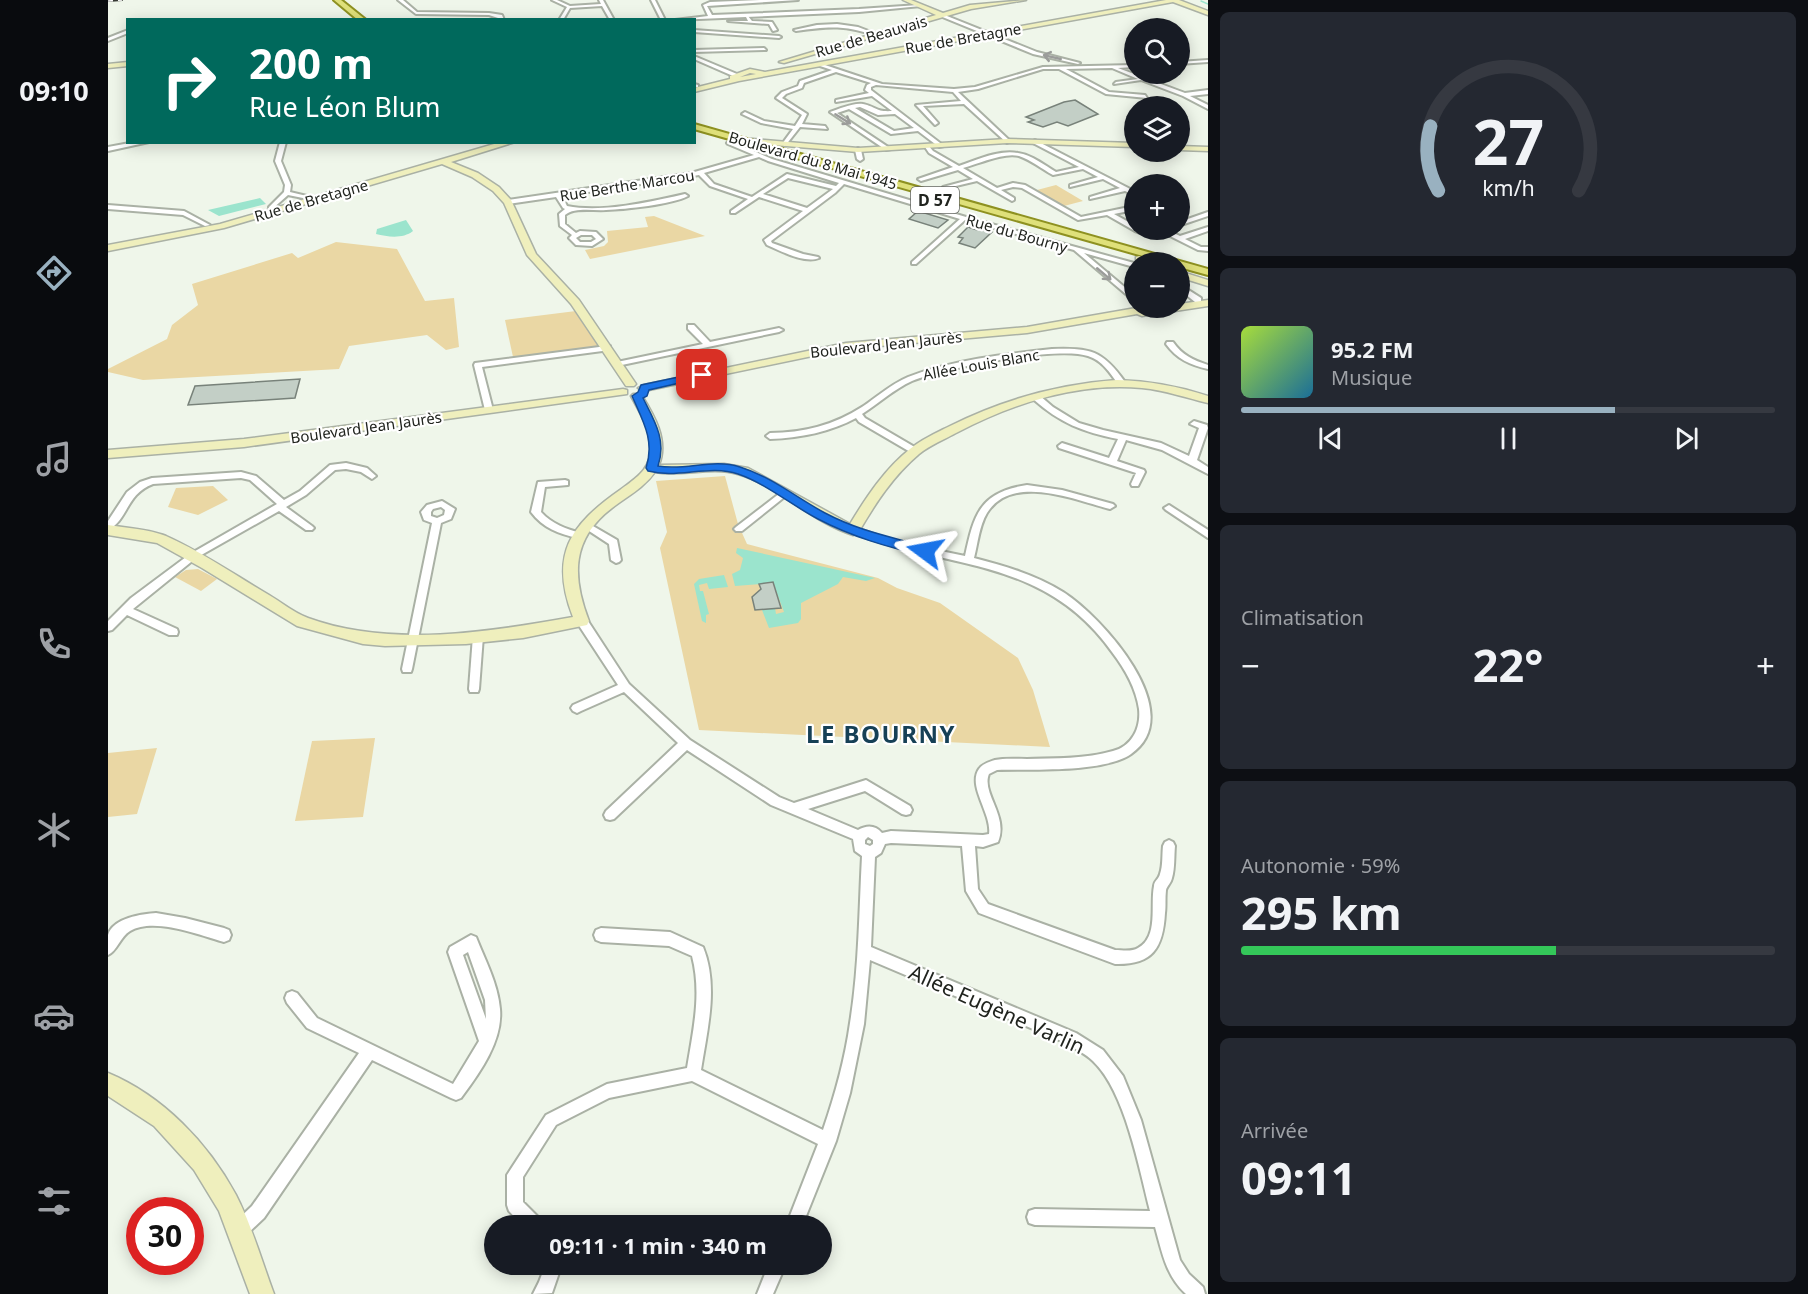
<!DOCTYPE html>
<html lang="fr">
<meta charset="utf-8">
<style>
body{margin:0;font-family:"Noto Sans",sans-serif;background:#242831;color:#f1f3f6;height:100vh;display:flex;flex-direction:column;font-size:22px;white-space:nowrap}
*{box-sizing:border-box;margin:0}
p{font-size:20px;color:#9ea1a6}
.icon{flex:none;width:33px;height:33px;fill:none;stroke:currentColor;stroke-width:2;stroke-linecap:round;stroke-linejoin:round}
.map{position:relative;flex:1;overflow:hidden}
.side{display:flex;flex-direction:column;gap:12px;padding:12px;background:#0d0f14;width:600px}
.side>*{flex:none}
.hud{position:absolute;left:18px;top:18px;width:570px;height:126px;border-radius:0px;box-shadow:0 3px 15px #0003;background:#00695c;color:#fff;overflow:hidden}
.controls{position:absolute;left:1016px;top:18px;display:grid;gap:12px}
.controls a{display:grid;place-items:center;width:66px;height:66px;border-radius:50%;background:#171b24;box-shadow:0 3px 15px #0003;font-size:30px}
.speed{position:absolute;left:18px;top:1197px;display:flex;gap:12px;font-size:30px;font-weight:700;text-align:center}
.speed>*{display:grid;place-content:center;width:78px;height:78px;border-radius:50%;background:#171b24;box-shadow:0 3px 15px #0003;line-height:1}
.speed .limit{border:9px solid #d22;background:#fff;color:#111}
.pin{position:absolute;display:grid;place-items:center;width:51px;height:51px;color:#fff;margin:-26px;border-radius:12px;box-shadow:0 3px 9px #0006}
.me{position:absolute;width:66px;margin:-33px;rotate:283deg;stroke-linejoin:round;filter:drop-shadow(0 0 4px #0008)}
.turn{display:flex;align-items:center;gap:21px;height:126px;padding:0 24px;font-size:27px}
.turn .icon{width:78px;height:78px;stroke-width:2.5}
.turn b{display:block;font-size:42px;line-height:51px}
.big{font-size:45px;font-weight:700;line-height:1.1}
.side .tile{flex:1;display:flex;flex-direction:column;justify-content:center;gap:9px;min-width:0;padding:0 21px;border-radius:9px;background:#242831}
.side .dial{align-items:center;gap:0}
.dial svg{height:156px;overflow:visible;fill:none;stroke:#363941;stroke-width:7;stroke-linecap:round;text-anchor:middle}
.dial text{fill:#f1f3f6;stroke:none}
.song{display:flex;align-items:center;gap:18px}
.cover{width:72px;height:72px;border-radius:9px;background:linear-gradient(135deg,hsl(80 70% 55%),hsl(200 70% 35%))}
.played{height:6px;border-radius:3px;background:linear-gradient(90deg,#99b1c0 70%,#363941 70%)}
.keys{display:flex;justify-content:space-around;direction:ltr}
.heat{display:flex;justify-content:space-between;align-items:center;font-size:33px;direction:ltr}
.charge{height:9px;border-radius:4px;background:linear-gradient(90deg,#34c759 59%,#363941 0)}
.trip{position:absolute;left:376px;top:1215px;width:348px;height:60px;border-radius:30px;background:#171b24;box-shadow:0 3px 15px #0003;font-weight:700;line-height:60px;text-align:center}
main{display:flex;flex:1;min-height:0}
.tab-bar{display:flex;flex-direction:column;width:108px;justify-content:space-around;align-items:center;background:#090b0e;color:#9ea1a6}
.tab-bar .icon{width:42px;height:42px}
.tab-bar .current{color:#99b1c0}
.tab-bar b{font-size:27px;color:#f1f3f6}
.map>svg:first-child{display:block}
</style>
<main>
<nav class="tab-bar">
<b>09:10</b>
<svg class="icon current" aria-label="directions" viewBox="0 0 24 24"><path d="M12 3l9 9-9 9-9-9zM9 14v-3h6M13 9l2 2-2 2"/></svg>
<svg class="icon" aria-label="music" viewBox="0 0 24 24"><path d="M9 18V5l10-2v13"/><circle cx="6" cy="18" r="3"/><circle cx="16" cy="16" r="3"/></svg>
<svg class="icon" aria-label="phone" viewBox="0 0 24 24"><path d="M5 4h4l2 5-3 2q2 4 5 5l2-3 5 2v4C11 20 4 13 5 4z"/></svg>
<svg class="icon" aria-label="climate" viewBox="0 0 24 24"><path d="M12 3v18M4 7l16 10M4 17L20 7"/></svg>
<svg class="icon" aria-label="car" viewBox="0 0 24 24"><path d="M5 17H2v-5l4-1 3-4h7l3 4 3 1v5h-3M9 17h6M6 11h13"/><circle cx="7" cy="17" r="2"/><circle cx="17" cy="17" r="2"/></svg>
<svg class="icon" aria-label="filters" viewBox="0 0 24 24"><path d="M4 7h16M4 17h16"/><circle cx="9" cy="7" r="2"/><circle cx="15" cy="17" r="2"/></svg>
</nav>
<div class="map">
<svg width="1100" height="1294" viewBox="0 0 1100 1294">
<rect width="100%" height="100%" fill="#eff6ea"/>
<g fill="#ead7a4">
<path d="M948 185 975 201 956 206 929 190Z"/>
<path d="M546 216 597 236 482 259 477 250 496 246 500 242 499 231 540 227 537 217Z"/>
<path d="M228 242 289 249 317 301 346 298 351 347 338 350 319 335 241 346 231 369 35 380 0 372V369L59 339 64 325 90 305 84 284 184 253 190 258Z"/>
<path d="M468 311 491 347 405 357 397 320Z"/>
<path d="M617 476 630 524 639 544 770 578 789 588 832 603 910 658 925 690 942 747 591 730 552 548 559 532 548 481Z"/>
<path d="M105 486 120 500 90 515 60 507 68 488Z"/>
<path d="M90 569 109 579 93 591 67 577 78 570Z"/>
<path d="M267 738 255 817 187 821 204 741Z"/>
<path d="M49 748 29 814 0 817V753Z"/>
</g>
<g fill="#9be4cd">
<path d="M152 198 158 204 111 216 100 210Z"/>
<path d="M298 220 305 231C295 239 280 237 268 234L269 229Z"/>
<path d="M629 548 767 578 758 581 735 577 730 584 693 603V619L690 623 661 628 654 610 667 608 668 614 676 612 665 583 627 586 624 574 632 570 635 558 628 553Z"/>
<path d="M616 575 620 587 601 589 599 583 591 585 592 591H595L601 614 598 615V623L594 621 586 584 591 579Z"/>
</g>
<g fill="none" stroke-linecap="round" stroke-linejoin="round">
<path stroke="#9be4cd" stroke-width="1.5" d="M1093 1 1100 4"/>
</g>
<g fill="#c3cfc6" stroke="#78827a" stroke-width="1.5">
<path d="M967 100 990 114 960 126 949 122 935 127 920 122 926 120 918 117 956 102Z"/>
<path d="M810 211 840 220 830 228 801 219Z"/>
<path d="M860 227 869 230 871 228 884 232 867 248 851 243 855 238 850 237Z"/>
<path d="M192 379 187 398 80 405 87 386Z"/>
<path d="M665 582 673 608 647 610 644 597 653 589 651 584Z"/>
</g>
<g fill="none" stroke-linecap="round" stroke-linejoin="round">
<g stroke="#aab1a5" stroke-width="4">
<g id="street">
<path d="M290 0H295L309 12 381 13 394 15 396 20 381 15 308 14Z"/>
<path d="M444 0H449L462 6 493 4 491 0H495L506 20H502L494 6 462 8 455 20H451L459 7Z"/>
<path d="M543 0H547L557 20H553Z"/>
<path d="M652 0H690L599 6 604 15 751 9 811 5 813 6 751 12 567 20 600 16 595 5 602 2Z"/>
<path d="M834 14 929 52 972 63 970 64 925 54 832 16Z"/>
<path d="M640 16 644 21 664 22 669 30 665 31 661 24 620 21H640L638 17Z"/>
<path d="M729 24 750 27 771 35 769 36C738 25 721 26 688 31L686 30 709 25Z"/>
<path d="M20 30V33L0 41V38Z"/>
<path d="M586 30 671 36 673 37 671 38 586 32Z"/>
<path d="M656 48 658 50 586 52V50Z"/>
<path d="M586 56 629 74V75L625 76 586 59Z"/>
<path d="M1100 60V62L1071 64V62Z"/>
<path d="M711 63 774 84 846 89 867 87 935 67 1026 65V67L1010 68 1077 93 1100 90V94L1082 96 1100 105V109L1075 96 1033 80 1006 84 1008 82 1030 79 1004 68 958 69 1001 92 1037 95 1039 98 998 94 951 69H935L870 89 850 92 901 140V142L899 143 856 104 815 106 830 123 827 125 808 105 853 101 845 92 768 85 763 87V90L836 146 831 147 810 131 783 134 741 109 729 113 783 149 778 150 722 112C730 109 747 102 755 104 769 107 767 112 784 111L764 96 728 102V100L761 93 757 90 759 85 763 83 728 72 696 83 694 88 678 94 674 98 699 114 694 124 717 126 719 129 692 127 677 146 674 144 685 129 653 123 634 114 637 112 656 121 687 126 694 115 668 98 674 92 690 86 692 81 724 70 709 65ZM752 107 770 115 787 114 806 128 786 131 747 108Z"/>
<path d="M586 84 590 85V87H586Z"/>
<path d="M927 140 1026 191V195L1017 191 982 199V197L1012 188 995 179 962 187V185L990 177 975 169 945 175C934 169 923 160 911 156 896 152 870 164 855 168L889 188 905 183 917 185 973 217 1026 206V210L1006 214 1026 225V230C1036 230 1044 235 1053 232L1052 230H1059L1072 236 1100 227V231L1077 239 1093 247H1100V251L1090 250 1058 234 1044 237 1027 231 999 215 970 220 914 188 905 187 893 190 906 198V200L904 201 869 181 835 189V187L865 179 850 170 813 181 810 179 845 167 821 153 817 147 820 145 825 151 851 166C868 160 892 149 910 153 924 155 936 165 948 172L971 167 925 143 924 142Z"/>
<path d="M622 141 664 159 858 217 1026 263V267L976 253 1026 295V301L966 250 857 220 808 264H804V262L852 219 736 184 727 193 663 241 664 243 695 254 710 257 711 258C697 264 673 251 659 245L656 240 695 211 651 197 627 213H623V211L640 199 602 186 591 175 454 196 459 206C494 213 542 202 577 194L580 196C562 205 519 209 498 210 485 211 467 207 457 215V224L468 233 472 231 488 232 495 239 484 246 468 245 461 238 464 235 452 226 451 214 457 209 455 208 448 197 400 204 397 202 400 200 583 173 646 155 620 144 619 143ZM651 157 660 161 731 183 728 186 679 174 644 197 606 184 596 173ZM680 178 725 189 699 208 655 194ZM473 235H484L488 239 483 242H472L468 238Z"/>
<path d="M27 142H41L0 151V147Z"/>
<path d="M172 142H178L173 161 183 185 182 192 203 197 200 199 180 195 163 210 161 209V207L176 192 177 185 167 161Z"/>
<path d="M750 148 753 150 755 159 752 161 749 159 747 150Z"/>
<path d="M0 205 76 211 102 225 97 226 75 215 0 209Z"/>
<path d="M1100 212V216L1076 224 1071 222V217L1077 220Z"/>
<path d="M1071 284 1093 298V302H1087L1071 289Z"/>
<path d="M580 325H586L602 342 671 328 675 330 671 332 509 366 505 364 509 362 595 344 580 329Z"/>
<path d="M1059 342H1065C1074 355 1085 360 1100 365V369C1082 365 1069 359 1058 344Z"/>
<path d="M499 346H502V350L374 367 385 410 381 412 377 410 366 365 367 363Z"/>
<path d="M944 349C983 348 994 350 1017 382L1013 384H1010C1002 373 994 360 980 356 949 346 835 368 804 381 786 389 770 404 754 414L757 418 810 449V453H804L751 422 748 418C722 432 692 438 662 439L658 436 662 433C695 433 726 425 754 407 769 397 783 384 800 377 845 360 897 354 944 349Z"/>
<path d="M925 395H931L945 407 971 423 995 430 1053 443 1081 456 1091 428 1082 424 1086 421 1099 425 1100 428 1089 460 1100 467V474L1054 450 1018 440 1009 461 1036 470 1037 472 1030 486H1024L1023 484 1028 473 951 448 950 446 954 443 1001 458 1010 439C975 432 952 423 925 399Z"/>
<path d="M238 463 259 468 268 476 264 479 253 472 238 469 227 470 198 495 178 507 204 526 206 528 204 530H198L171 511 88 558 25 609 69 629 70 632 69 635H61L19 615 4 630 0 631V621L23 598 82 554 169 504 142 480 133 478 45 484C18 494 20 520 0 530V521L19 492 32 482 44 478 133 472 148 476 176 500 192 491 222 465Z"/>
<path d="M457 480 460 481V485L437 487 433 512C444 524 458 529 473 533L475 535 470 538C451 534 435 528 423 512L430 482Z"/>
<path d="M919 485 954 490 1005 504 1007 506 1002 509C967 500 904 473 879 513 871 526 870 543 866 558 897 566 928 575 955 592 993 616 1082 713 1023 754 996 773 923 769 889 770L881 774C873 793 901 816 890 842L875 847 867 846 870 889 880 904 1007 950C1014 950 1024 952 1030 948 1051 937 1042 905 1046 886 1046 881 1051 879 1052 874 1055 866 1054 855 1055 846L1057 842 1061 840 1065 842 1067 846C1066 856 1067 868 1064 878 1063 883 1059 886 1058 890 1057 898 1058 906 1057 913 1055 949 1044 965 1007 964L871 913 858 891 854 846 783 843 777 844 773 853 767 857 763 947 968 1033 995 1050 1015 1076 1033 1120 1072 1260 1081 1274 1095 1287 1097 1294H1078C1058 1276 1054 1252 1047 1227L927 1225 921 1223 919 1217 921 1211 927 1209 1042 1211C1031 1168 1017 1091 985 1061 978 1054 967 1049 958 1043L762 960 756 1024 742 1093 728 1141 694 1226H678L710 1144 584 1081 501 1098 448 1125 415 1177V1202L433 1220 435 1226H415L401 1211 399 1205V1175L438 1115 499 1084 579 1068C585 1031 594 994 584 956L561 946 493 942 488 940 486 935 488 930 493 928 562 932 595 947C611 986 599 1031 593 1070L715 1130C727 1095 737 1059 742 1023 751 968 751 912 754 856L747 851 745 839 663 805 579 750 506 819 502 820 498 819 496 815 498 811 570 743 516 692 473 711 469 713 465 711 463 708 465 705 510 685 470 624 469 621 470 618H478L521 684 582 740 671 797 686 803 758 780 802 806 804 810 802 814 798 815 794 814 757 791 700 809 750 830C759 825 767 825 774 833L783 831 875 835 881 834C884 814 859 786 871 769 874 764 881 762 887 760 897 758 908 759 919 759 947 758 978 759 1005 751 1024 746 1033 728 1031 709 1028 688 1017 669 1004 652 936 556 840 570 742 532L740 530 745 527 789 542 857 556C866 514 872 492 919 485ZM760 837 765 840V844L762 846 757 844V840Z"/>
<path d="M676 490 679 491 680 493 679 495 634 531H628L626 529 628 527Z"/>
<path d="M334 501 347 509 343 519 333 523 304 669 303 672H295L294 669 324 523 316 520 313 512 319 505ZM333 507 337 510 336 515 329 518 323 516V512L325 509Z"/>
<path d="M1061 505 1100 530V538L1058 510 1056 508Z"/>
<path d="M478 522 509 540 513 560 511 562 508 563 503 560 501 544 475 527 473 525Z"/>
<path d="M370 632 375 636 371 689 370 692H362L361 689 365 636Z"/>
<path d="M48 913 77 918 116 928 121 930 123 935 121 940 116 942C91 935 46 917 22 931 12 937 9 951 0 955 0 949 0 940 0 935 5 918 34 914 48 913Z"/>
<path d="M363 935 368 937C377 960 390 984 392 1009 395 1041 371 1074 353 1098L348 1100 343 1098 264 1060 156 1218 136 1237 130 1239 124 1237 122 1231 124 1225 144 1206 251 1053 199 1028 179 1003 177 998 179 993 184 991 189 993 209 1018 345 1084 371 1041 340 952 342 947ZM360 952 377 1000 378 1019 355 955Z"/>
<path d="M438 1264H454L444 1293 425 1294 431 1282Z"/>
<path d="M661 1264H678L665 1294H649Z"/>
</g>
</g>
<g stroke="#aab1a5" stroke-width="3">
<g id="secondary">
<path d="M795 0H803L835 13 862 5 918 0 863 9 676 63 671 62 828 15Z"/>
<path d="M1058 0H1071L1100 11V15L1065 2 631 81 586 92V88L622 79V76L642 69 657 72ZM642 73 648 74 632 77Z"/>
<path d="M20 62V66L0 68V64Z"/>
<path d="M634 138 750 148 899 139 1026 143V147L899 143 750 152 631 142V138Z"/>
<path d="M393 142H407L343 162 370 173 391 187 403 200 428 254 471 300 528 384 526 386H518L463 304 419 255 396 203 385 191 364 177 334 164 116 228 0 251V245L112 224Z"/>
<path d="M1071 146 1100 147V151L1071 150Z"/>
<path d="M1031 256 1045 262 1028 261V257Z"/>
<path d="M1071 271 1100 280V286L1071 277Z"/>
<path d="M1100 300V306L1034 316 1029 314 919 333 738 349 536 391 530 388 536 385 738 343 919 327 1028 308H1071V304Z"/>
<path d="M1009 380C1041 381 1070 386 1100 396V403C1078 398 1057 390 1034 388 971 382 905 403 850 432 837 439 822 445 811 454 785 476 767 504 750 533L745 535C703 522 671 486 630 474 603 466 574 477 547 472 536 488 518 497 504 508 463 539 464 577 481 621L479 625 415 638 358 644 277 646 255 644 189 626 94 568 49 543 0 535V525C18 528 41 529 58 536 94 552 127 575 161 595 173 602 186 613 200 618 282 648 382 632 465 617 441 555 462 525 512 490 524 481 539 472 542 456 546 435 533 414 523 396L525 394H533C546 415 561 440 551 465L616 464 640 468 742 524C759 496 777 469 802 449 814 439 828 433 842 426 894 400 951 384 1009 380Z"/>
<path d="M515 389 519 390V394L136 447 0 458V450L136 439Z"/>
<path d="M0 1073C55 1096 100 1143 128 1195 144 1226 154 1262 166 1294H142L111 1211 86 1170 46 1126 0 1096Z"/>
</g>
</g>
<g stroke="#8e9121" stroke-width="4">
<g id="primary">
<path d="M226 0H233L258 20H250Z"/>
<path d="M586 124 1100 269V275L1071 267V262H1056L586 129Z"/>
</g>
</g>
<use href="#street" fill="#fff" fill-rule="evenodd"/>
<use href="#secondary" fill="#efefbd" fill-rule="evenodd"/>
<use href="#primary" fill="#dfe07a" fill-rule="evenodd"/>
<g stroke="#373a34" stroke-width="2">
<path id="rail" d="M0 1 14 0"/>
</g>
<use href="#rail" stroke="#fff" stroke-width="1.5" stroke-dasharray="5" stroke-linecap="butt"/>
</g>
<defs><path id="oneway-shaft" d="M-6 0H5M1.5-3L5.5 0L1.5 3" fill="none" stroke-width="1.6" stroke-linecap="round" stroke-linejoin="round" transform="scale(1.5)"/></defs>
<g stroke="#9b9c9a">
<use href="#oneway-shaft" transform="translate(944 57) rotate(-167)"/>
<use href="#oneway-shaft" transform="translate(735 119) rotate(32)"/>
<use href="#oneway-shaft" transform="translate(996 274) rotate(40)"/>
</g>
<path fill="#1a73e8" stroke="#114b97" stroke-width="1.5" d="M594 372 599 375 598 377 541 390 539 396 535 398C546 420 559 440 550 466 578 471 605 458 632 467 664 477 689 498 717 513 753 532 785 537 822 548L824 551 822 555 817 556C780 547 744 537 710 519 683 505 659 484 630 474 601 464 570 479 540 471L538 468C547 441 535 421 524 396L530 392 533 385Z"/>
<g text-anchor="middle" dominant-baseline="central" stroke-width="4.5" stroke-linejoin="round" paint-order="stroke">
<g font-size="15" fill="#21241f" stroke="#fff">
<text transform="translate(763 36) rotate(-16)">Rue de Beauvais</text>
<text transform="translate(855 38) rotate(-10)">Rue de Bretagne</text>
<text transform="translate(705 160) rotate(16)">Boulevard du 8 Mai 1945</text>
<text transform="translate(519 185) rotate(-9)">Rue Berthe Marcou</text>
<text transform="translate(203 200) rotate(-16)">Rue de Bretagne</text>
<text transform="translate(909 233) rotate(16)">Rue du Bourny</text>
<text transform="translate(778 344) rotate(-6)">Boulevard Jean Jaurès</text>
<text transform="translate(873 364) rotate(-10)">Allée Louis Blanc</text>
<text transform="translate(258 427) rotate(-8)">Boulevard Jean Jaurès</text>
</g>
<rect fill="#fff" stroke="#646662" stroke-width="1.5" x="803" y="187" width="48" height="26" rx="4.5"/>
<g font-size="16" font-weight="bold" fill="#21241f">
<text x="827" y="200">D 57</text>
</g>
<g font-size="21" fill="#21241f" stroke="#fff">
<text transform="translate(889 1009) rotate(24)">Allée Eugène Varlin</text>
</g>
<g font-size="24" font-weight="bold" letter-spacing="1.5" fill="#164056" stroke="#fff">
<text x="773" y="733">LE BOURNY</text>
</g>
</g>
</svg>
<div class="controls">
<a><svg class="icon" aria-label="search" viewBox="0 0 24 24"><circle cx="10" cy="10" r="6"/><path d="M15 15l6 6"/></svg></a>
<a><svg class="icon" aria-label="layers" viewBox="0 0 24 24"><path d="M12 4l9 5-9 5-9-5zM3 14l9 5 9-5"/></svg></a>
<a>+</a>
<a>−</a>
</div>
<div class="speed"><div class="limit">30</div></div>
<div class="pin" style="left:594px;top:375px;background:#d93025"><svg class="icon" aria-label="arrive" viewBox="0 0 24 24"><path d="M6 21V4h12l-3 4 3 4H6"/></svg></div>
<svg class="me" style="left:817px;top:551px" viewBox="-20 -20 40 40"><path d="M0-17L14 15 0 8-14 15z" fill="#1a73e8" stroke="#fff" stroke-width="4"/></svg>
<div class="trip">09:11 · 1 min · 340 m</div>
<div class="hud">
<div class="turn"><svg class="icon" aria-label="right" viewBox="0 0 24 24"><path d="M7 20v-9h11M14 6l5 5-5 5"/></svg><div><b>200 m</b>Rue Léon Blum</div></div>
</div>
</div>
<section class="side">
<div class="tile dial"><svg viewBox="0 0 100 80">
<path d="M14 69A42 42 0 1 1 86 69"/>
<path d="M14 69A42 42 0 0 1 10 36" stroke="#99b1c0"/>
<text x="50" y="56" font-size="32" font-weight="700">27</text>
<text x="50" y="72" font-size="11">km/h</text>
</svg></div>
<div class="tile">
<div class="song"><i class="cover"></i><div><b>95.2 FM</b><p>Musique</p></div></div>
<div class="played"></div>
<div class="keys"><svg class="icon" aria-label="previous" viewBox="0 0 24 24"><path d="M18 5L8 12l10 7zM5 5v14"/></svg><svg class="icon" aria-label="pause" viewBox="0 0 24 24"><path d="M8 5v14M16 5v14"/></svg><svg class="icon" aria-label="next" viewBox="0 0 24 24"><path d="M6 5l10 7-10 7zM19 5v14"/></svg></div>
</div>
<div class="tile"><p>Climatisation</p>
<div class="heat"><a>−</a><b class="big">22°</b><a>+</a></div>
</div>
<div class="tile"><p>Autonomie · 59%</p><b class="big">295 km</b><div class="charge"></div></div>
<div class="tile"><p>Arrivée</p><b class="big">09:11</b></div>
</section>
</main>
